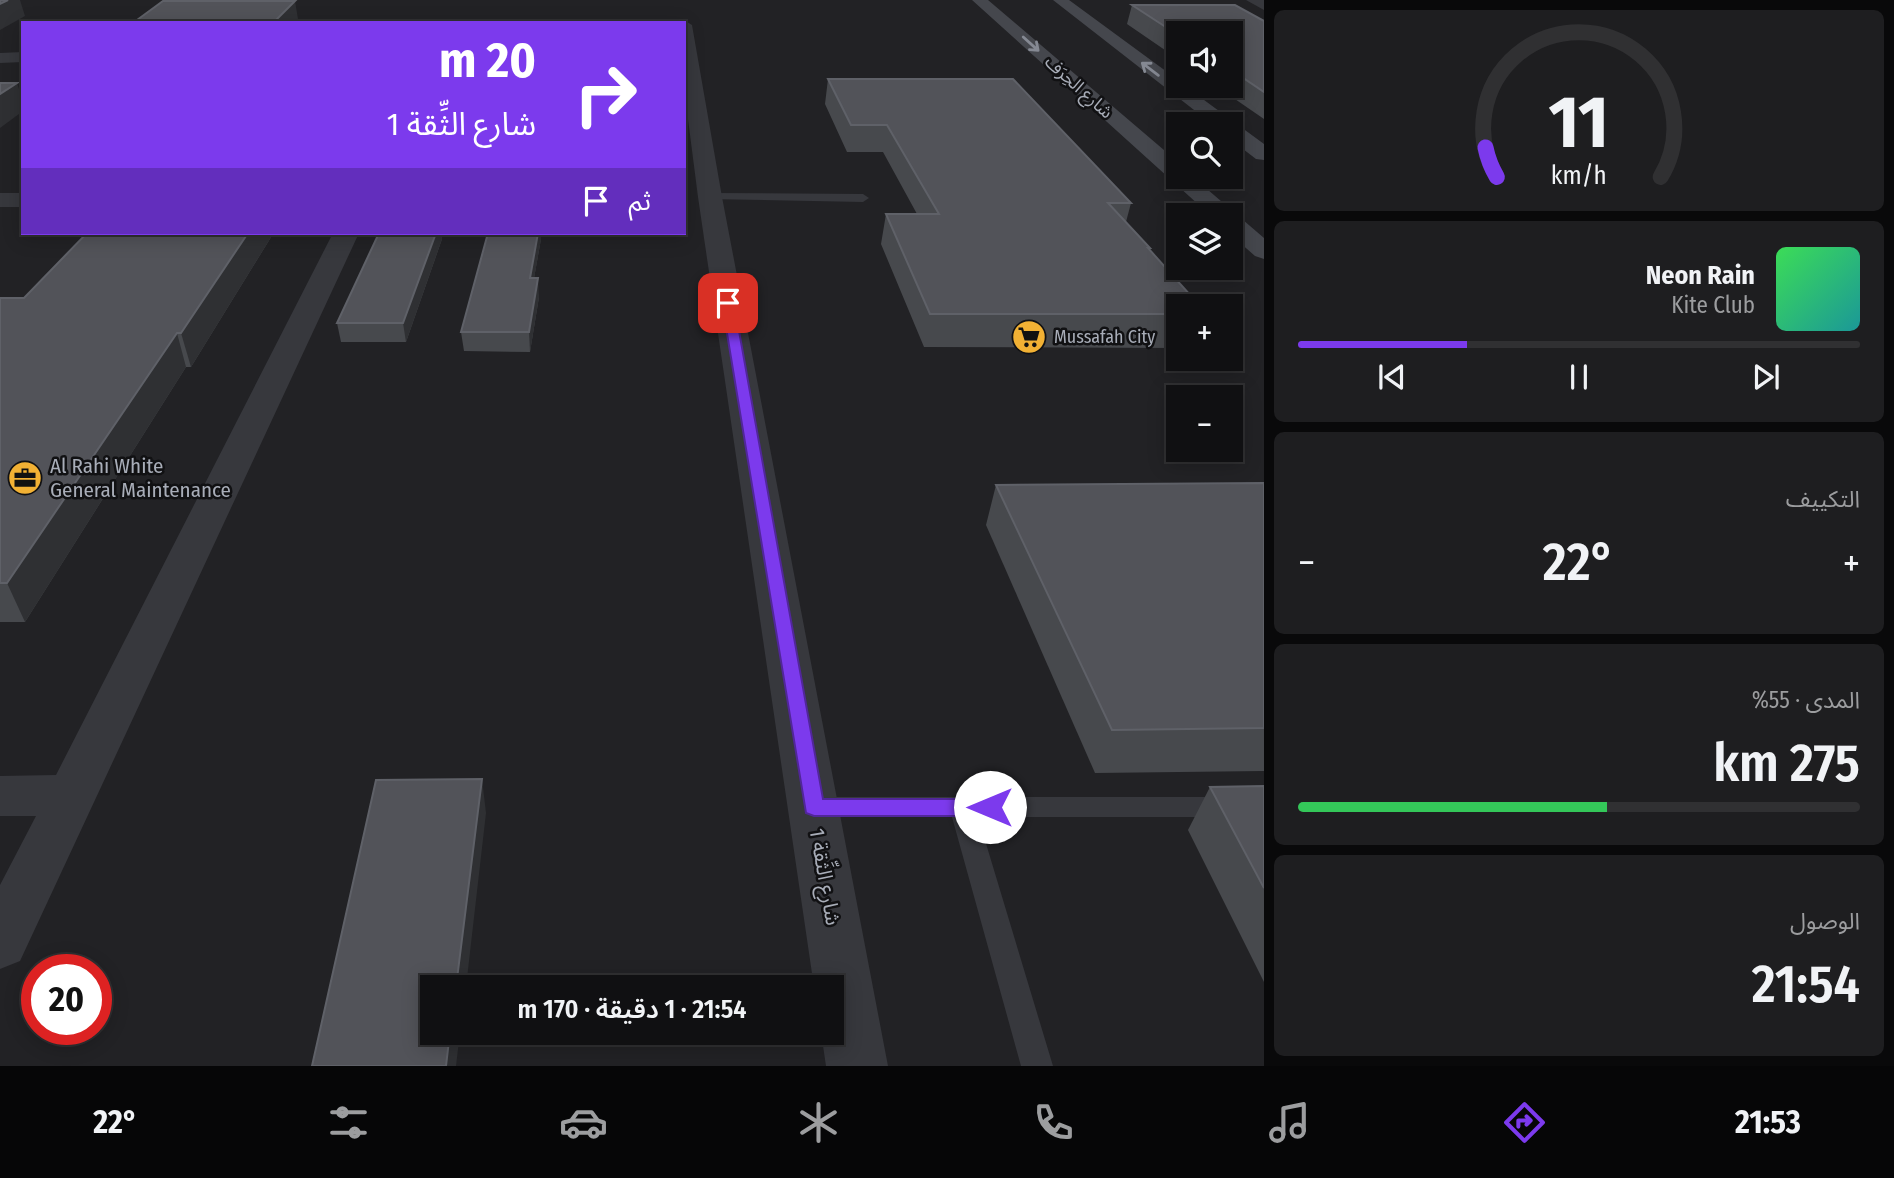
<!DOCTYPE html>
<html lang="ar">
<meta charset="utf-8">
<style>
body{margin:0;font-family:"Fira Sans Condensed","Noto Sans Arabic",sans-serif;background:#1e1e20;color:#f1f3f6;direction:rtl;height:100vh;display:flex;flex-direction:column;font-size:26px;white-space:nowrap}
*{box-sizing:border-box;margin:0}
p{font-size:23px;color:#9c9d9f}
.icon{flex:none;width:38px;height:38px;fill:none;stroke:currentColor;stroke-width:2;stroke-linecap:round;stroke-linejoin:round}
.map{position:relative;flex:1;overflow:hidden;direction:ltr}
.details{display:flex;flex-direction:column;gap:10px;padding:10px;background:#09090a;width:630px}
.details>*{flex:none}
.top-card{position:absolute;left:21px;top:21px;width:665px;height:214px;border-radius:0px;box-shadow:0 4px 18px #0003,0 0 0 2px #303032;direction:rtl;background:#7c3aed;color:#fff;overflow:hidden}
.fabs{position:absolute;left:1166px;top:21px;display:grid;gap:14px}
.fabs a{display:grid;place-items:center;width:77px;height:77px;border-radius:0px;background:#101012;box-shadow:0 4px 18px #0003,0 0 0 2px #303032;font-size:35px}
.speed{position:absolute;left:21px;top:954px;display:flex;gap:14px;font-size:35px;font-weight:700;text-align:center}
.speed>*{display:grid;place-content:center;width:91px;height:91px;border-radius:50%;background:#101012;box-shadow:0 4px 18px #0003,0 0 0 2px #303032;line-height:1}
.speed .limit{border:10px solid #d22;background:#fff;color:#111}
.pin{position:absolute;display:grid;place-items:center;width:60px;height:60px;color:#fff;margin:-30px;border-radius:14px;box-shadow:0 4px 10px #0006}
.me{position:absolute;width:77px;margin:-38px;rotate:270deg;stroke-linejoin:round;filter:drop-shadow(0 0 5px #0008)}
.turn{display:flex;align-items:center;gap:24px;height:147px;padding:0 35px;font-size:32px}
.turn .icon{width:91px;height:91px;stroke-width:2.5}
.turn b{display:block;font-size:49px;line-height:60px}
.then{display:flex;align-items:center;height:66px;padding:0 35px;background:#0003;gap:14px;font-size:26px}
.big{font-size:52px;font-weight:600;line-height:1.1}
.details .card{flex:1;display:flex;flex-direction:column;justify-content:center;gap:10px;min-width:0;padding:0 24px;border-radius:10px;background:#1e1e20}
.details .dial{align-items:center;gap:0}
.dial svg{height:182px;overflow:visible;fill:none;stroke:#303032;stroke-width:7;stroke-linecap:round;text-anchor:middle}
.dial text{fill:#f1f3f6;stroke:none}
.song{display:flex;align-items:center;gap:21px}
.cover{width:84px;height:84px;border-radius:10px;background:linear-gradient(135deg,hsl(130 70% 55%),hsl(180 70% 35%))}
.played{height:7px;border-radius:4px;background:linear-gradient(90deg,#7c3aed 30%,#303032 30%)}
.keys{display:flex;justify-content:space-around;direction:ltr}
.heat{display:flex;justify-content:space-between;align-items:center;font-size:38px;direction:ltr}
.charge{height:10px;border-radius:5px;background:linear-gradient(90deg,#34c759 55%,#303032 0)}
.trip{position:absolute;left:420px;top:975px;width:424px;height:70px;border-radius:0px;background:#101012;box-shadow:0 4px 18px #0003,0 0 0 2px #303032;font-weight:600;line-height:70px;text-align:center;direction:rtl}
.tabs{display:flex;height:112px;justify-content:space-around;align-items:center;background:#060607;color:#9c9d9f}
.tabs .icon{width:49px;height:49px}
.tabs .active{color:#7c3aed}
.tabs b{font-size:32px;color:#f1f3f6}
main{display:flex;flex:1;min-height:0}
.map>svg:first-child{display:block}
</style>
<main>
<section class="details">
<div class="card dial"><svg viewBox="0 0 100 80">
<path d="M14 69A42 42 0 1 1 86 69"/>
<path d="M14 69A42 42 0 0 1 9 56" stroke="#7c3aed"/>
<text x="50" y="56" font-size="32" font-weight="700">11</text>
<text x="50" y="72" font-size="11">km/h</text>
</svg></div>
<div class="card">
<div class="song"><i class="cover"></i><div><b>Neon Rain</b><p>Kite Club</p></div></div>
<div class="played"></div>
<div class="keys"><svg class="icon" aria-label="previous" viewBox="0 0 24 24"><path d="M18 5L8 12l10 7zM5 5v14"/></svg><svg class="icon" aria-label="pause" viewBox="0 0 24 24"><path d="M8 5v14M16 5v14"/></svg><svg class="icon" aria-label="next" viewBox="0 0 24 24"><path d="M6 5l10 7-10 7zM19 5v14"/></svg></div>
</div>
<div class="card"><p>التكييف</p>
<div class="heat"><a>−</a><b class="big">22°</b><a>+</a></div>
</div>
<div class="card"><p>المدى · 55%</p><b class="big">275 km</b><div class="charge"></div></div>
<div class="card"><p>الوصول</p><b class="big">21:54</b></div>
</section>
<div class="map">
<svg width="1264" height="1066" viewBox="0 0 1264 1066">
<rect width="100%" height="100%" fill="#161618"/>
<path fill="#222225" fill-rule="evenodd" d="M0 0H1264V1066H0ZM23 23H684V233H23ZM1178 33H1230V86H1178ZM1178 124H1230V177H1178ZM1178 215H1230V268H1178ZM1178 306H1230V359H1178ZM1178 397H1230V450H1178ZM37 970H96V1029H37ZM432 987H831V1032H432Z"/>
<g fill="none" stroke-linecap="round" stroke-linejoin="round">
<g fill="#37383d" fill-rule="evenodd">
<path d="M710 193 863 194 869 198 863 202 706 199 704 197Z"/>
<path d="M815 797H1264V817H978L1053 1066H1021L952 817H815L806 814 802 807 806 800Z"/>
</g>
<g fill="#37383d" fill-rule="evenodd">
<path d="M1246 0H1264V10Z"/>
<path d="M684 20 692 25 722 197 888 1066H826L821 1032H831V987H814L698 197 684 88V23H678Z"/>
<path d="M23 52V62L0 63V53Z"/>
<rect x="0" y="193" width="23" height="14"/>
<path d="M333 233H359L20 961 0 969V885L36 816H0V776L56 775Z"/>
</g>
<g fill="#45474d" fill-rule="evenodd">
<path d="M972 0H988L1178 162V177H1193L1264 238V259L1255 256 1230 234V215H1210Z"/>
<path d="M1053 0H1069L1178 80V86H1185L1264 144V160L1256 159 1230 139V124H1212Z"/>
</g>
</g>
<g fill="#47494d">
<path d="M1132 5 1264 21V119L1216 86H1230V33H1178V59L1127 24Z"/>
<path d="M828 79 1131 203 1126 222 1150 248V250L1178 306V348L924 347 881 244 886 214H917L883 152H847L825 104Z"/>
<path d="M87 233H273V234L191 367H186L25 622H0V298H24Z"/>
<path d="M379 233H441L442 239 406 342H341L337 323Z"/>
<path d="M488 233H541V239L534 278 539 297 530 352 464 351 461 332Z"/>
<path d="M1264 483V771L1095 773 986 525 996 485Z"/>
<path d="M1264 786V982L1188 830 1210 787Z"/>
</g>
<g fill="#2f3033">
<path d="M8 0H20L25 16 0 30V4Z"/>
<path d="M295 1 298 19 295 23H273Z"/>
<path d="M17 83 23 101V111L0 128V94Z"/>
<path d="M248 233H273V234L191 367 181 333Z"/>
<path d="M436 233H441L442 239 406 342 403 323Z"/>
<path d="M538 233H541V239L531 296 530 278Z"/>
<path d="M538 278 539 297 530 352 529 332Z"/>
<path d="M177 333 186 367 25 622 7 583Z"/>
<path d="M482 779 486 813 466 987H456Z"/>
<path d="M450 1032H460L456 1066H446Z"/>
</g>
<g fill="#525359" stroke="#5f6168" stroke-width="2">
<path d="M0 0H8L0 4Z"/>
<path d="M163 1H295L273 23H133Z"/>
<path d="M1132 5H1235L1264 21V92L1230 69V33H1178V35Z"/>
<path d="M828 79H1013L1131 203H1108L1150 248H1148L1200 306H1178V314H930L886 214H939L887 125H851Z"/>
<path d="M0 83H17L0 94Z"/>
<path d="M87 233H248L181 333H177L7 583H0V298H24Z"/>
<path d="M379 233H436L403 323H337Z"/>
<path d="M488 233H538L530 278H538L529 332H461Z"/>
<path d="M1264 483V728L1112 730 996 485Z"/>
<path d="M482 779 456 987H432V1032H450L446 1066H312L376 780Z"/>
<path d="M1264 786V888L1210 787Z"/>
</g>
<defs><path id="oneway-shaft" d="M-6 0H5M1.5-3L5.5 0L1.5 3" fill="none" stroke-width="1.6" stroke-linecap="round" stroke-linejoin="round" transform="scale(1.75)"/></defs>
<g stroke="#858993">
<use href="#oneway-shaft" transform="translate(1031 44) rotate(42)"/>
<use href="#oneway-shaft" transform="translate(1150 69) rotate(-143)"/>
</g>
<path fill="#7c3aed" stroke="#51269a" stroke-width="2" d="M728 300 734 303 823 799H990L997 801 1000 807 997 813 990 816H814L806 813 722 303Z"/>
<defs>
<g id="supermarket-disc" transform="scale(1.75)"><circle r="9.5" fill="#f2b134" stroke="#111113"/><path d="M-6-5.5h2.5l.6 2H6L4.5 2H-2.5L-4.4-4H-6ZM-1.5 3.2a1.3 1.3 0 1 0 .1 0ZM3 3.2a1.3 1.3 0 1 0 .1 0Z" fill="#111"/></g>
<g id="office-disc" transform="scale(1.75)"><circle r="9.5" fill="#f2b134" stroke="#111113"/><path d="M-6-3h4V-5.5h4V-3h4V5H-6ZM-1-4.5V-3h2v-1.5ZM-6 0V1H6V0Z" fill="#111"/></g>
</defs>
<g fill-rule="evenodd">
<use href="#supermarket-disc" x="1029" y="337"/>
<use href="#office-disc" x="25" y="478"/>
</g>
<g text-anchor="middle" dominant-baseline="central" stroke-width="5" stroke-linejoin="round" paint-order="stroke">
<g font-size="18" fill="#a8adb8" stroke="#111113">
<text transform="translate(1079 87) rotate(42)">شارع الحِرَف</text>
</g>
<g font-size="18" fill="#a8adb8" stroke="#111113" text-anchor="start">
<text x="1054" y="337">Mussafah City</text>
</g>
<g font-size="21" fill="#a8adb8" stroke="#111113" text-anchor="start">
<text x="50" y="466">Al Rahi White<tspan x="50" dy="24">General Maintenance</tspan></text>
</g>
<g font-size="21" fill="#a8adb8" stroke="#111113">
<text transform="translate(825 877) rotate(80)">شارع الثِّقة 1</text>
</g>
</g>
</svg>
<div class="fabs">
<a><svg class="icon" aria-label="sound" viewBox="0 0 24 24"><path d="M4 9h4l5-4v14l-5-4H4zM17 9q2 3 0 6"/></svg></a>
<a><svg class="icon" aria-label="search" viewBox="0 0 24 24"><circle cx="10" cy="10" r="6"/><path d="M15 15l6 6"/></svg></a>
<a><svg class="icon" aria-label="layers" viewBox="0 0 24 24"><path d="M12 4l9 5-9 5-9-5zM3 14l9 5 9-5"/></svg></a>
<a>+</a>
<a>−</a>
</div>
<div class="speed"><div class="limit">20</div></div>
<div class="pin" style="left:728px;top:303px;background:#d93025"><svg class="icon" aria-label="arrive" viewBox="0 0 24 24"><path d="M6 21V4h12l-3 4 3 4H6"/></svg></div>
<svg class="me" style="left:990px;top:807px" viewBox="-20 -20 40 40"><circle r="19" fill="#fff"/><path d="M0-13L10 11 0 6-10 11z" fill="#7c3aed"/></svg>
<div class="trip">21:54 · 1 دقيقة · 170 m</div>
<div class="top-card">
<div class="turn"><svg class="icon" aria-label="right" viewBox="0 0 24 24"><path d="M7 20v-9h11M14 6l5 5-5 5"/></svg><div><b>20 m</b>شارع الثِّقة 1</div></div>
<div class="then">ثم<svg class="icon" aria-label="arrive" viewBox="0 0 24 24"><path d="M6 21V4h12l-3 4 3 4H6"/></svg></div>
</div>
</div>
</main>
<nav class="tabs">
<b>21:53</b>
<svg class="icon active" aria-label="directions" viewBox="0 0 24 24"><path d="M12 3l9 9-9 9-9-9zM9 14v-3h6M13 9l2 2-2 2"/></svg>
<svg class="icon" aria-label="music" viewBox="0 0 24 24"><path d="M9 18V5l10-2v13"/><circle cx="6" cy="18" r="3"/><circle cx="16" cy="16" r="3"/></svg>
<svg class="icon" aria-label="phone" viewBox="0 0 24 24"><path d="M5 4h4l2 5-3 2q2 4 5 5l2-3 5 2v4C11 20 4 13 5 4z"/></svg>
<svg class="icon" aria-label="climate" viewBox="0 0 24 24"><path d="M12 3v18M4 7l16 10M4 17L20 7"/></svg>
<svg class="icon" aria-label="car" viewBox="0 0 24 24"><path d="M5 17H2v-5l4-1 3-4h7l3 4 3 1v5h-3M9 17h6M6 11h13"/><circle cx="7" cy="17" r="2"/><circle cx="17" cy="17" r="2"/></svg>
<svg class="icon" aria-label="filters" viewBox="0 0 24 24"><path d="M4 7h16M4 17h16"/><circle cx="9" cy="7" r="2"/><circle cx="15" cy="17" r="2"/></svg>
<b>22°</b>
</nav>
